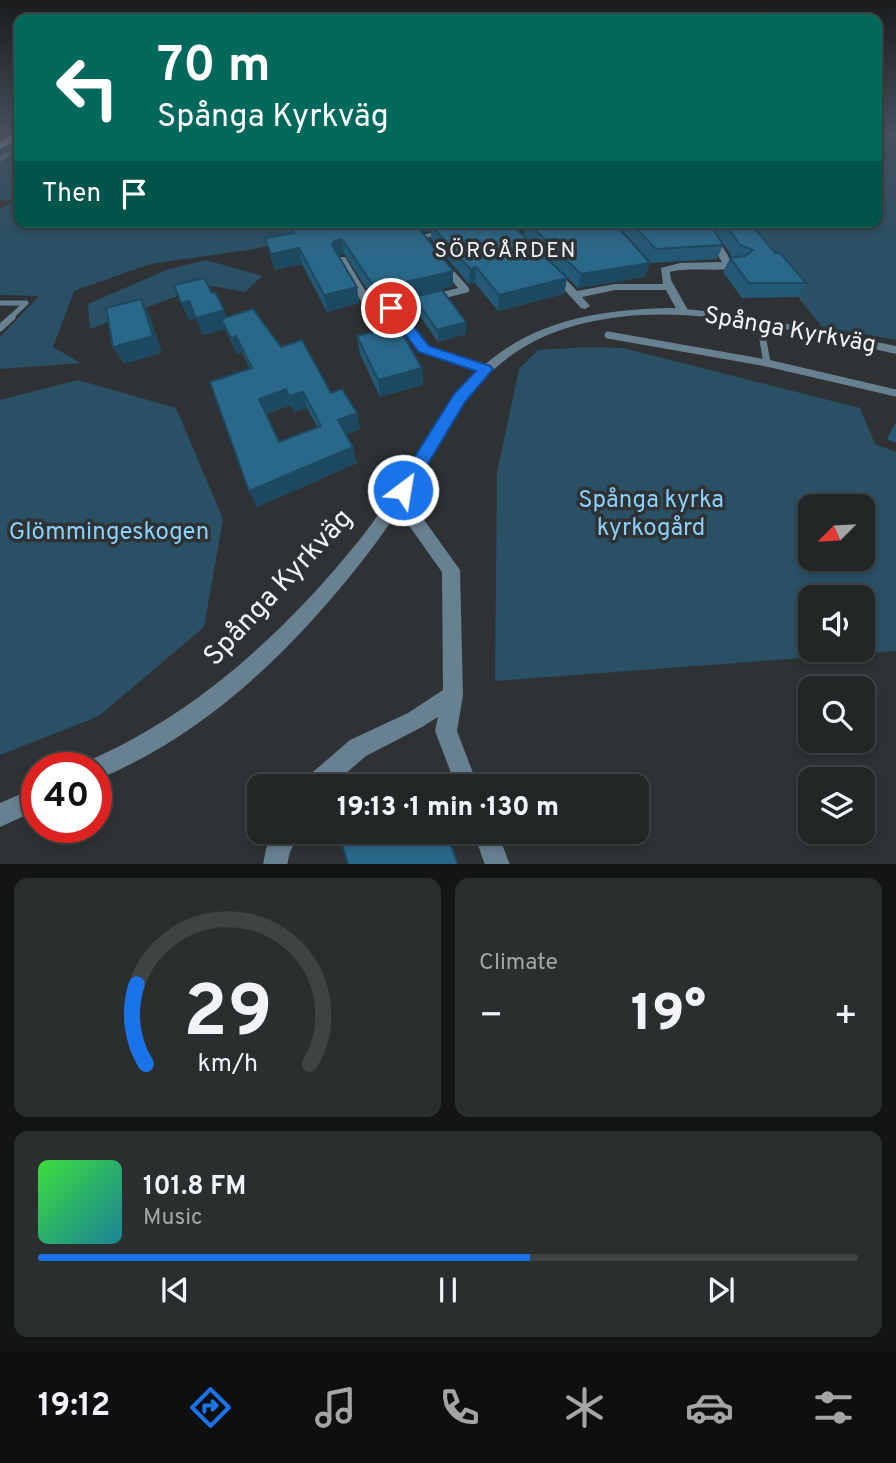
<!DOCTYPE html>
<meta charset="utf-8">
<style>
body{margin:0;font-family:Overpass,sans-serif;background:#2b2e2f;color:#f1f3f6;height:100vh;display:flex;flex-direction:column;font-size:26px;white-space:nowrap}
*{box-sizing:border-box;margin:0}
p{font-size:23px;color:#a3a5a7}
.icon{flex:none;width:38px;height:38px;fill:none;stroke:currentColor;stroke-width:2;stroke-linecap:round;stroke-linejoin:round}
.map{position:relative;height:864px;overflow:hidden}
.details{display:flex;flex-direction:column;gap:14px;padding:14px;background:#131515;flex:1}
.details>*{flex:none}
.banner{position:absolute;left:14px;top:14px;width:868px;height:214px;border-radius:14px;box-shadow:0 4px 10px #0003,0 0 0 2px #404344;background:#00695c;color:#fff;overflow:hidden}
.needle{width:46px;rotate:246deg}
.controls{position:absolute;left:798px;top:494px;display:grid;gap:14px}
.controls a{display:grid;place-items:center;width:77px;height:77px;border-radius:14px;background:#232627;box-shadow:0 4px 10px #0003,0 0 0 2px #404344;font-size:35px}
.speed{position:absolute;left:21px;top:752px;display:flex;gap:14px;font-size:35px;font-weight:700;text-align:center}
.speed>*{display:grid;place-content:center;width:91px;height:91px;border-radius:50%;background:#232627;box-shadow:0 4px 10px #0003,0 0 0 2px #404344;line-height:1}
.speed .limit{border:10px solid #d22;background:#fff;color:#111}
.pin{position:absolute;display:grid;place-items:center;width:60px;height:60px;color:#fff;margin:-30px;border:4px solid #fff;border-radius:50%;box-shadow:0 2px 7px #0007}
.me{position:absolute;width:77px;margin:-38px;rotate:31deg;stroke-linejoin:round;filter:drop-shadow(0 0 5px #0008)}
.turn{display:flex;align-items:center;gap:24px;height:147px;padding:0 28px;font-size:32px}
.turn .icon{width:91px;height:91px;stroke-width:2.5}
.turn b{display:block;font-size:49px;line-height:60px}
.then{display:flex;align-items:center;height:66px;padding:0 28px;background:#0003;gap:14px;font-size:26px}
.big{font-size:52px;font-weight:800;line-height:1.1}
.details .tile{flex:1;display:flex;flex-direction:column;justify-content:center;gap:10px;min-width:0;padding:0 24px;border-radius:14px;background:#2b2e2f}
.details .dial{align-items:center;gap:0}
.dial svg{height:182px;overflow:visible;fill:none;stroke:#404344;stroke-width:7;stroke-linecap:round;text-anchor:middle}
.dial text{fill:#f1f3f6;stroke:none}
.song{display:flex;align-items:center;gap:21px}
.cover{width:84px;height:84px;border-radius:10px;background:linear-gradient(135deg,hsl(120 70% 55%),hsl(190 70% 35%))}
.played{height:7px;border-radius:4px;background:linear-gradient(90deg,#1a73e8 60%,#404344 60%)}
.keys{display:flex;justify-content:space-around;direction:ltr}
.heat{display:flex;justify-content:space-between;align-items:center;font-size:38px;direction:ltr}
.details .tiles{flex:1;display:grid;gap:14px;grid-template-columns:1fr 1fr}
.tile:last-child{grid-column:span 2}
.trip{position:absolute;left:247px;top:774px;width:402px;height:70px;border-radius:14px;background:#232627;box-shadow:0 4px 10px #0003,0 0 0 2px #404344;font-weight:800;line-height:70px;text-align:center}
.dock{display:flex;height:112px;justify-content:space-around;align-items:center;background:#0e0f10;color:#a3a5a7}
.dock .icon{width:49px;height:49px}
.dock .current{color:#1a73e8}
.dock b{font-size:32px;color:#f1f3f6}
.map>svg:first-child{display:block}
</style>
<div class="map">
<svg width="896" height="865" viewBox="0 0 896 865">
<rect width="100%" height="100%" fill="#2f3234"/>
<g fill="#295065" fill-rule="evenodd">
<path d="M0 131H19V222H361L255 249 150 264 74 291 53 347 81 363 0 369V337L39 296 0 295V209L14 201 0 200Z"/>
<path d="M877 137H896V340L822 327 738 222H877V173L883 170 877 165Z"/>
<path d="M206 260 262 276 245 292 206 285 90 329 88 304 169 269Z"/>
<path d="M588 347 623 348 860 408 875 444 896 452V651L495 681 497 473 519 369 538 350ZM810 506H863V558H810ZM810 597H863V649H810Z"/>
<path d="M78 380 176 408 223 519 204 627 99 716 0 755V400Z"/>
</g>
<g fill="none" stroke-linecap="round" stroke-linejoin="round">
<path stroke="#688190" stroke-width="5" d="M0 303H26L10 318"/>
<g stroke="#688190" stroke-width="7">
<path d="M760 323 767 363"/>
<path d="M0 328 12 317"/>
<path d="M608 335 767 363 896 393"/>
</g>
<g fill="#688190" fill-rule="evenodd">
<path d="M472 222H488L426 238 435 248 433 250H427L415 237Z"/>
<path d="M698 222H707L732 262H739L744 265C730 274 690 266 670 272L671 280 689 312 687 314H679L666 290H615L582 297 590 306 585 309 581 308 548 272 557 270 577 291 615 284H663L661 268 680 263 722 262Z"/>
<path d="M339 257H345L374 305H391L458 288 438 264 446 262 469 288V292L398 310 428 346 489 366 491 369 489 372H481L420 352 388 311 366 310 337 259Z"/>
<path d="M389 506 422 517 460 570 463 695 457 731 478 786H456L435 731 438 717 422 727 366 756 331 786H303L306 778 350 740 408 713 443 690 442 572 410 527 383 518 381 513 383 508Z"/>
<path d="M275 831H300L290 852 287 865H263L266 849Z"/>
<path d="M473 831H497L510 865H485Z"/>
</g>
<g fill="#688190" fill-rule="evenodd">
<rect x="877" y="133" width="19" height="4"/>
<path d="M19 145V150L0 162V157Z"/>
<path d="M672 308C748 313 821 331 896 346V354C806 335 712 306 619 317 457 337 451 448 366 556 294 649 206 735 96 780V768H85L88 761C197 714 287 630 361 538 391 500 413 458 439 418 496 330 572 310 672 308Z"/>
<path d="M37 787V810L0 827V803Z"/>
</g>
<path fill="#d2eaf9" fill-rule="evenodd" d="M19 131V138L0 149V141Z"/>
</g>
<g fill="#245976" fill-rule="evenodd">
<path d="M509 222 567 278 564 294 498 311 475 283 469 284 431 239V231L422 233 453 286 391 302 374 300 344 254 338 256 357 287 359 303 327 312 302 264 275 270 265 238 293 233 292 230Z"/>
<path d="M526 222 645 277 578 288 524 235Z"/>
<path d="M614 222H709L723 245 717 259 652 263Z"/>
<path d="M709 222H749L775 253 806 283 798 297 742 298 723 272 730 258 732 257Z"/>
<path d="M212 293 226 317 281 347 331 393 360 429 346 434 357 463 257 507 250 369 242 352 237 354 225 329 203 335 196 318 189 320ZM291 405 294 412 307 408 318 428 279 442 266 414Z"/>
<path d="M414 297 466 334 438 342 415 309Z"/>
<path d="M357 336 422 368 423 385 380 397 360 354Z"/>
<path d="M896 422V443L887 439Z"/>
</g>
<g fill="#1d4960">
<path d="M412 222H461L430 224 431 231 413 235Z"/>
<path d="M342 239 344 254 336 256 332 245 334 241Z"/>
<path d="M299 248 302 264 275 270 271 254Z"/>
<path d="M650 263 645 277 578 288 581 274Z"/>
<path d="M476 267 475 283 469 284 470 269Z"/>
<path d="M453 271V286L391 302 389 286Z"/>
<path d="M567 278 564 294 498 311 499 295Z"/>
<path d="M357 287 359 303 327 312 324 295Z"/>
<path d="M141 299 150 316 162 353 124 364 113 347Z"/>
<path d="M189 301 196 318 189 320 181 303Z"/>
<path d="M224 310 230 327 221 319 225 329 203 335 196 318Z"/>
<path d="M466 322V334L438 342 437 330Z"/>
<path d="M236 336 242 352 237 354 231 338Z"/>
<path d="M422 368 423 385 380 397 378 380Z"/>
<path d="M286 389 291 405 265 415 259 399Z"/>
<path d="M303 392 307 408 294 412 289 396Z"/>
<path d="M357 413 360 429 342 436 338 420Z"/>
<path d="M353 447 357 463 257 507 249 491Z"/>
</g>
<g fill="#2a6889" stroke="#1d4960" stroke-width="2" fill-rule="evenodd">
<path d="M350 222H414L453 271 389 286 372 284 342 239 334 241 332 245 357 287 324 295 299 248 271 254 265 238 294 233 292 230 321 224 323 228Z"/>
<path d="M439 222H509L567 278 499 295 476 267 470 269 430 224Z"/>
<path d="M527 222H613L650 263 581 274Z"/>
<path d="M630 222H709L723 245 656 249Z"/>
<path d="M724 222H749L775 253H780L806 283H749L730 258 745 256 753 250 740 245Z"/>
<path d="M204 278 212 293 215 292 224 310 196 318 189 301 181 303 174 285Z"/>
<path d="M442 290 466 322 437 330 414 297Z"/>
<path d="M141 299 153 336 113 347 106 308Z"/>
<path d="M253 309 281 347 302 340 331 393 342 389 357 413 338 420 353 447 249 491 210 382 252 368 236 336 231 338 221 319ZM286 389 289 396 303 392 321 426 279 442 259 399Z"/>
<path d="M398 326 422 368 378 380 357 336Z"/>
<path d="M362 831H446L458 865H348L342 843Z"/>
</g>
<linearGradient id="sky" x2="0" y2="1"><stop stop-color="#1a1c1d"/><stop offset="0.52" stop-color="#474f5c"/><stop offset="1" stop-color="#474f5c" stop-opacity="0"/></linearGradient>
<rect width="896" height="252" fill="url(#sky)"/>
<path fill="#1a73e8" stroke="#114b97" stroke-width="2" d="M391 304 396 305 429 346 490 366 493 369 465 402 409 495H397L394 490 397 485 454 394 476 371 419 352 385 308Z"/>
<g text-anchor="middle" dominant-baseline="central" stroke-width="7" stroke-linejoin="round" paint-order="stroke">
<g font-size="21" letter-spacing="2" fill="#f2f5f6" stroke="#2f3234">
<text x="506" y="251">SÖRGÅRDEN</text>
</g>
<g font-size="24" fill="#f2f5f6" stroke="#2f3234">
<text transform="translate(790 331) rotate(10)">Spånga Kyrkväg</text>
</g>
<g font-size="24" fill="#8acff8" stroke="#2f3234">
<text x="651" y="501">Spånga kyrka<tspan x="651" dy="28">kyrkogård</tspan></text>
<text x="109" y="533">Glömmingeskogen</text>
</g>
<g font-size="28" fill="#f2f5f6" stroke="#2f3234">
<text transform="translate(279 588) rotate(-47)">Spånga Kyrkväg</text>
</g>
</g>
</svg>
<div class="controls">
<a><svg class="needle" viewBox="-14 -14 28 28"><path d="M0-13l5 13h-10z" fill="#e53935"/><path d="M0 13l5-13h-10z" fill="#a3a5a7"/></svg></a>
<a><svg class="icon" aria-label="sound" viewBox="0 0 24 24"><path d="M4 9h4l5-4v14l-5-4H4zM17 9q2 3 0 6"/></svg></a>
<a><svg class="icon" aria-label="search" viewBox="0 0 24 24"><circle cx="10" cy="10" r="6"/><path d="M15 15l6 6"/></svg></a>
<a><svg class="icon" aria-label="layers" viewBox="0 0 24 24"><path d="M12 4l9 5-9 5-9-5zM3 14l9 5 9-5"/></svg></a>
</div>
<div class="speed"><div class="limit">40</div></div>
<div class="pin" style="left:391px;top:308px;background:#d93025"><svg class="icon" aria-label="arrive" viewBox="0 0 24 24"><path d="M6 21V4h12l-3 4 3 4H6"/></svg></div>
<svg class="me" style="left:403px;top:490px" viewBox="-20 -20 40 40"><circle r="17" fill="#1a73e8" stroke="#fff" stroke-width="3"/><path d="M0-11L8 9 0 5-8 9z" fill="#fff"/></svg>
<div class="trip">19:13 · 1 min · 130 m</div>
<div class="banner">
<div class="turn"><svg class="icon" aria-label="left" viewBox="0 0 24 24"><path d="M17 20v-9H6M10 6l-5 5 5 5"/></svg><div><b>70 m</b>Spånga Kyrkväg</div></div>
<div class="then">Then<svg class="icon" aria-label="arrive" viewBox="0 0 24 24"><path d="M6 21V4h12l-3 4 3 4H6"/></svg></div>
</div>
</div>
<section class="details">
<div class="tiles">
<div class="tile dial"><svg viewBox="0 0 100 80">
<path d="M14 69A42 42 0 1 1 86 69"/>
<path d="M14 69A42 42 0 0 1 10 34" stroke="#1a73e8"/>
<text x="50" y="56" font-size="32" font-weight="700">29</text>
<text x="50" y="72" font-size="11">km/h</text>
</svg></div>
<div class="tile"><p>Climate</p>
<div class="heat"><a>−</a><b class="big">19°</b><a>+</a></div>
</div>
<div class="tile">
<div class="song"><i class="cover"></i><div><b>101.8 FM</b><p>Music</p></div></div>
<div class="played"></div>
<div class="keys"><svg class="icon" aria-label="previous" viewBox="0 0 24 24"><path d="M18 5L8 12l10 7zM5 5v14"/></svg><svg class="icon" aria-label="pause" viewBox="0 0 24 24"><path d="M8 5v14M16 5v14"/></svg><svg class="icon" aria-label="next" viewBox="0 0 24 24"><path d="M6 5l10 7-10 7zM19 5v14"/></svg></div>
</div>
</div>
</section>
<nav class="dock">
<b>19:12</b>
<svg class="icon current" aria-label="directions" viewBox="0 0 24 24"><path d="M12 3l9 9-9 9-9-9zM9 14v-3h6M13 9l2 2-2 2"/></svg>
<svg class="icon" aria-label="music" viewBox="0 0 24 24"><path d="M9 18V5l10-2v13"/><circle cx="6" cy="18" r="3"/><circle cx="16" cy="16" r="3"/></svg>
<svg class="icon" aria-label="phone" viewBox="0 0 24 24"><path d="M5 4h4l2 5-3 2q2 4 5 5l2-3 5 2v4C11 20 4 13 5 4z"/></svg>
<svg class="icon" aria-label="climate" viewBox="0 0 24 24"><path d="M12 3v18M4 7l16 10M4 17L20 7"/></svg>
<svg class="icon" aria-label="car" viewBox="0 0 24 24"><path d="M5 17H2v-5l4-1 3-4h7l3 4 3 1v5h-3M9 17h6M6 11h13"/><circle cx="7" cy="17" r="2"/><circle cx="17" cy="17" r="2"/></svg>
<svg class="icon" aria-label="filters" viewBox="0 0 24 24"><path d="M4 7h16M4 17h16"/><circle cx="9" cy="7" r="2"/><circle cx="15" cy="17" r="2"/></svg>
</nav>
